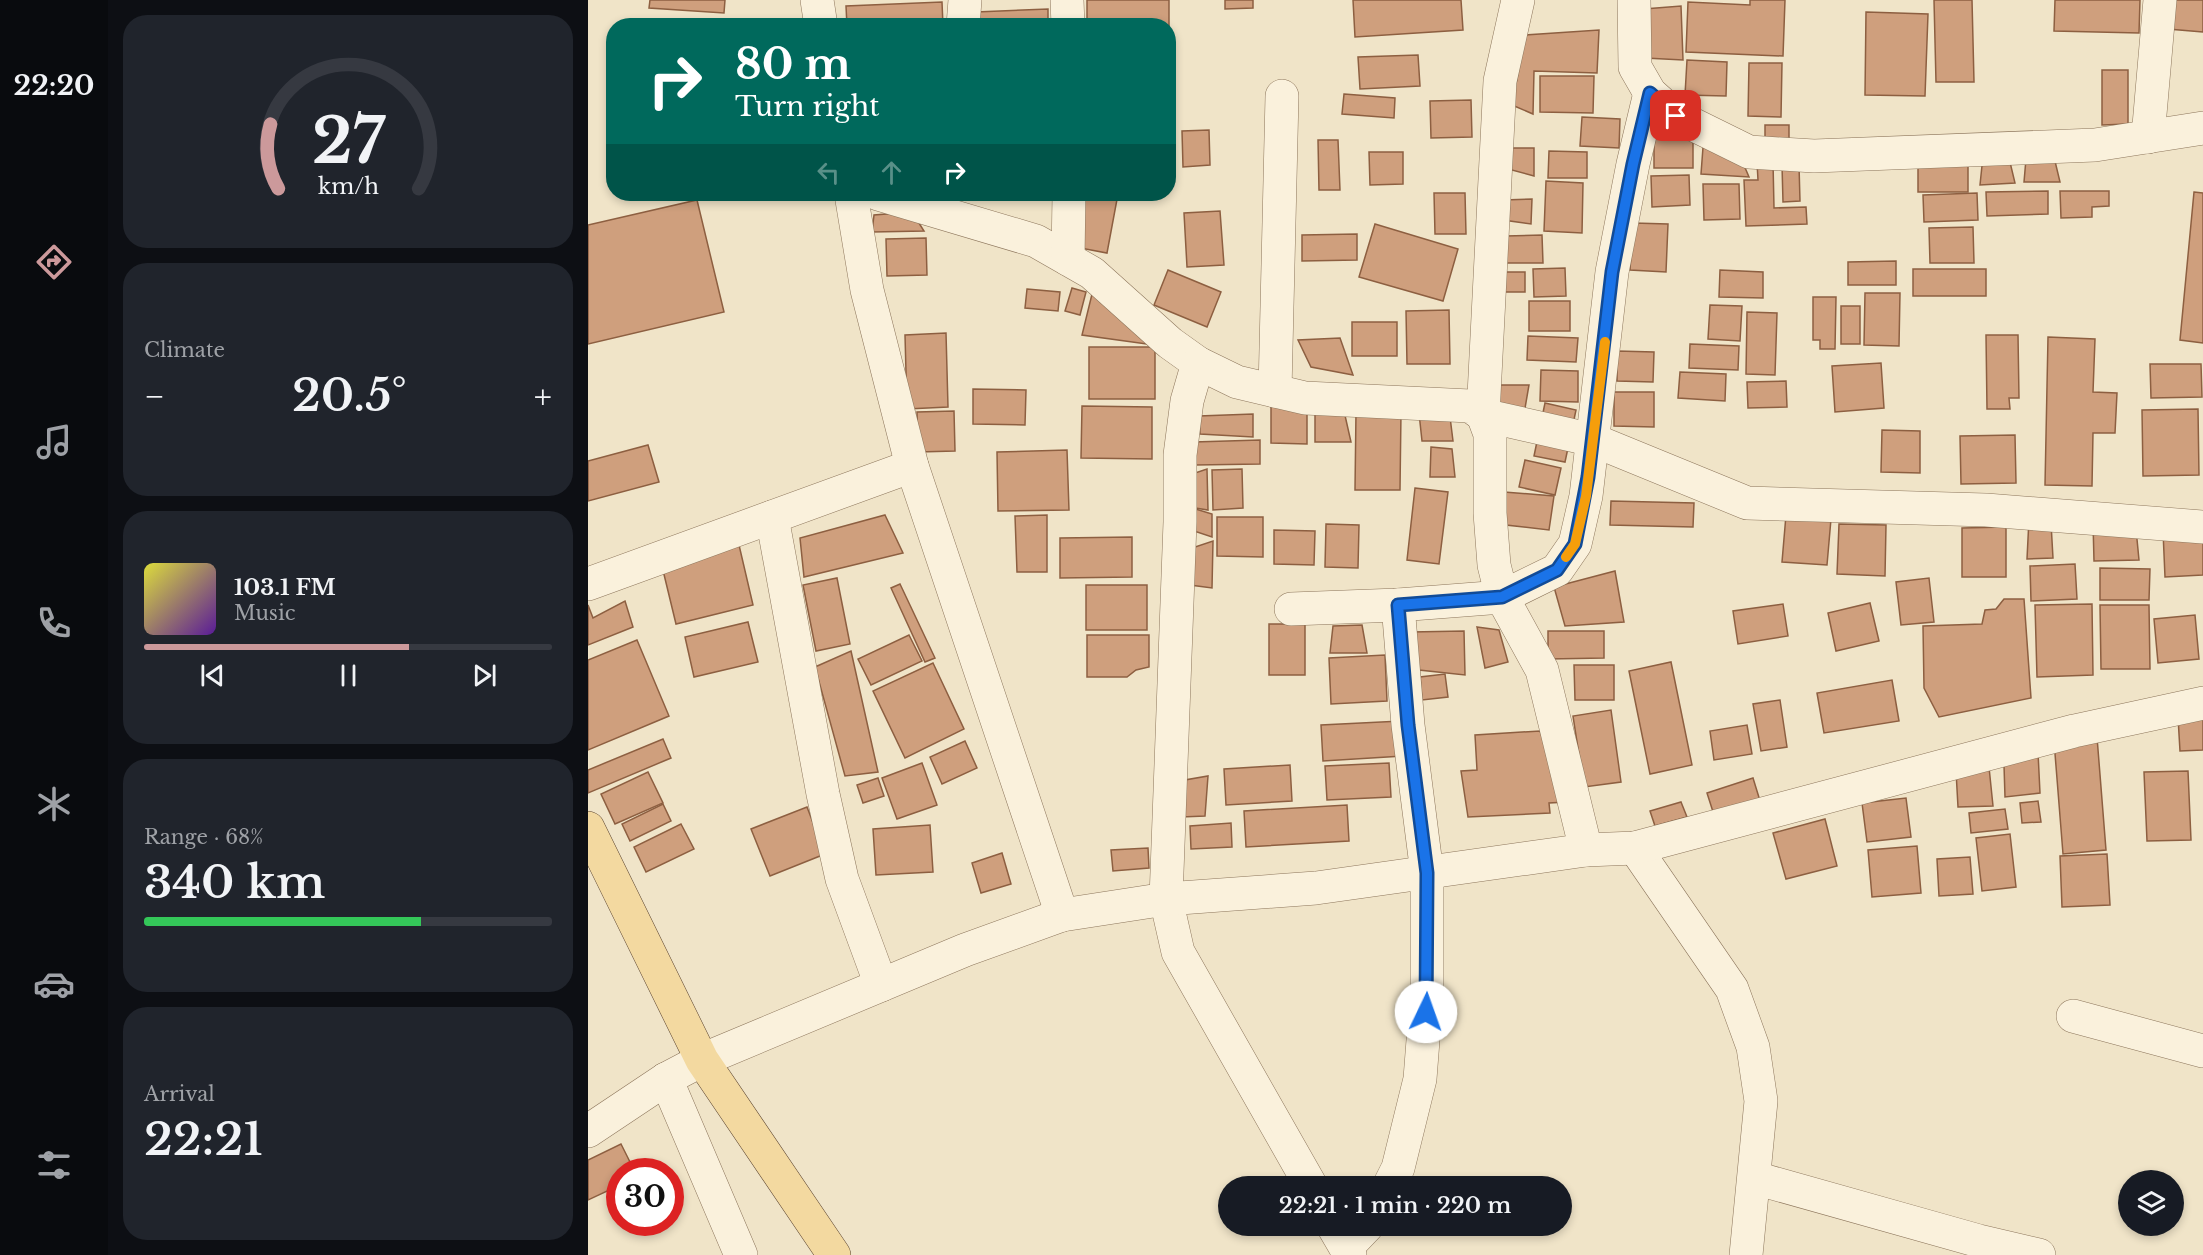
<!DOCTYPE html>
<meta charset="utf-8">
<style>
body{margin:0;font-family:"Libre Baskerville",serif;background:#20242c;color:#f1f3f6;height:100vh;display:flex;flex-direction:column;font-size:22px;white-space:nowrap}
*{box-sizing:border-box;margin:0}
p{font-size:20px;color:#9ea1a6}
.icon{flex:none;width:33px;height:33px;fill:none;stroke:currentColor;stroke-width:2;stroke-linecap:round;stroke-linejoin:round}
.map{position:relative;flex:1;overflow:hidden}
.panel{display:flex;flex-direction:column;gap:15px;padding:15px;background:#0d0f14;width:480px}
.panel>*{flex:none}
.banner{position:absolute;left:18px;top:18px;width:570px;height:183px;border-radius:24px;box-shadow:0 3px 9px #0003;background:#00695c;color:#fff;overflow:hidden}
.fabs{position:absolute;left:1530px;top:1170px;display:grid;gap:12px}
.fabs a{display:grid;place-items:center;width:66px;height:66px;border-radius:50%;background:#171b24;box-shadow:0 3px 9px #0003;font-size:30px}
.speed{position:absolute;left:18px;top:1158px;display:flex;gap:12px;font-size:30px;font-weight:700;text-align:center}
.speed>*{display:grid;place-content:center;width:78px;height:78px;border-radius:50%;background:#171b24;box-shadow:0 3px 9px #0003;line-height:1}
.speed .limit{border:9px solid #d22;background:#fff;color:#111}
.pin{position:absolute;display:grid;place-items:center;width:51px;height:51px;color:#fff;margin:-26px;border-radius:12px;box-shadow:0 3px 9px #0006}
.me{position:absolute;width:66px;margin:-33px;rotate:3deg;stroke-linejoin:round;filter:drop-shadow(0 0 4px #0008)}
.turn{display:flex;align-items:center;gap:21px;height:126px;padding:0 30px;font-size:27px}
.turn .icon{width:78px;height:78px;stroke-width:2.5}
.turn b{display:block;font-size:42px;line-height:51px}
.lanes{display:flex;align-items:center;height:57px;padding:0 30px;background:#0003;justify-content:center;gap:30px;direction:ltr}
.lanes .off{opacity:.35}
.big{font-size:45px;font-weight:600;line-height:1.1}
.panel .card{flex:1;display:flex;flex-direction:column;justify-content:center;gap:9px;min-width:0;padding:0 21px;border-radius:24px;background:#20242c}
.panel .dial{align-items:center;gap:0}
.dial svg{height:156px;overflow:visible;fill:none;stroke:#363941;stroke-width:7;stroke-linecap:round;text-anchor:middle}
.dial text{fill:#f1f3f6;stroke:none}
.song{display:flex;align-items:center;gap:18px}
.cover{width:72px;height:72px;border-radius:9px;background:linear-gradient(135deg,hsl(60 70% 55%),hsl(270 70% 35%))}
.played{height:6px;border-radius:3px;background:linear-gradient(90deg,#cc999b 65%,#363941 65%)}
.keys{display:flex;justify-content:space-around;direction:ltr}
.heat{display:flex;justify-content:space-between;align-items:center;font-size:33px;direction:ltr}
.charge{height:9px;border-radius:4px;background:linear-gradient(90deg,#34c759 68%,#363941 0)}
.trip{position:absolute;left:630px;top:1176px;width:354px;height:60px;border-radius:30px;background:#171b24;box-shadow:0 3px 9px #0003;font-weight:600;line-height:60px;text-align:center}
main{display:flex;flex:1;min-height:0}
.tabs{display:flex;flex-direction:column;width:108px;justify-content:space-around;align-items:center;background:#090b0e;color:#9ea1a6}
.tabs .icon{width:42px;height:42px}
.tabs .selected{color:#cc999b}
.tabs b{font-size:27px;color:#f1f3f6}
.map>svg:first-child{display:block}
</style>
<main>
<nav class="tabs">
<b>22:20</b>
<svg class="icon selected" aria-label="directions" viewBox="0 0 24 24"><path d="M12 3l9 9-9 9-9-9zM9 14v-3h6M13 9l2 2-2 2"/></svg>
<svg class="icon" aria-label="music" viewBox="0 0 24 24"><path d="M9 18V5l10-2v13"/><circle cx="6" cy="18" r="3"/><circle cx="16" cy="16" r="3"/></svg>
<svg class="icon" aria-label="phone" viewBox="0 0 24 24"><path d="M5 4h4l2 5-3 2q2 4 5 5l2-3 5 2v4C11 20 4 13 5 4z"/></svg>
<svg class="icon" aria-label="climate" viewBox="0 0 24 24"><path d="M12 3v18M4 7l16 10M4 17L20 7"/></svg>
<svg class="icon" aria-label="car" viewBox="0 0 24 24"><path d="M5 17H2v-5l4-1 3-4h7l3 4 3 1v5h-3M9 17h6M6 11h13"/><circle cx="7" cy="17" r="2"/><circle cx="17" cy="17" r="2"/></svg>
<svg class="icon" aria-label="filters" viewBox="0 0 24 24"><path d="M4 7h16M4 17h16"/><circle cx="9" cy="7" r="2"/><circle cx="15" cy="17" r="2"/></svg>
</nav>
<section class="panel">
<div class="card dial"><svg viewBox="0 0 100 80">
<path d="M14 69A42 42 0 1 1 86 69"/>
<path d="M14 69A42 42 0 0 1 10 36" stroke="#cc999b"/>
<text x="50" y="56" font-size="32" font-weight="700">27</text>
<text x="50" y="72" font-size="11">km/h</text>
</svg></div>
<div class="card"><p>Climate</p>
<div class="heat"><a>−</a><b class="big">20.5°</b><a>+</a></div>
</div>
<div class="card">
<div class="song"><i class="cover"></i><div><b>103.1 FM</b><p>Music</p></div></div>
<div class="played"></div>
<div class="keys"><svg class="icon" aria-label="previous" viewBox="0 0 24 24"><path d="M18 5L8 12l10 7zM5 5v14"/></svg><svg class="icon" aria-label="pause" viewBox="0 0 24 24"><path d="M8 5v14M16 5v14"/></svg><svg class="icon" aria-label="next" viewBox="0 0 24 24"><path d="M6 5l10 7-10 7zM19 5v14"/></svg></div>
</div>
<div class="card"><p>Range · 68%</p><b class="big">340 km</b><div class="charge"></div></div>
<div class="card"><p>Arrival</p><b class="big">22:21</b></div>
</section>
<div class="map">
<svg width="1615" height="1255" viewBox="0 0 1615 1255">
<rect width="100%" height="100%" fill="#f0e4c8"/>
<g fill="#cf9f7d" stroke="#8d5f41" stroke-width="1.5">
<path d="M62 0H137L136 13 61 8Z"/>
<path d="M499 0H581V37L580 26H499Z"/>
<path d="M637 0H665V8L637 9Z"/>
<path d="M765 0H873L875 30 767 37Z"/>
<path d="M1162 0H1197L1195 56 1098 52 1100 2 1162 5Z"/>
<path d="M1346 0H1384L1386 82H1348Z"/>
<path d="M1467 0H1552L1551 33 1466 31Z"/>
<path d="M1582 0H1615V32L1580 29Z"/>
<path d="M354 2 355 26H259L258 6Z"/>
<path d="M1093 6 1095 60 1057 58 1056 9Z"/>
<path d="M460 9V26H388V12Z"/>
<path d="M1278 12 1340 14 1337 96 1277 95Z"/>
<path d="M1011 30 1009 73 946 71 945 114 924 105 937 35Z"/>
<path d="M830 55 832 86 772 89 770 57Z"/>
<path d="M1099 60 1139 62 1138 96 1097 95Z"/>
<path d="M1161 63H1194L1193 117 1160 116Z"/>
<path d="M1514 70H1540V124L1514 125Z"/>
<path d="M952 76H1006L1005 113 952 112Z"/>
<path d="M756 94 807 98 806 118 754 114Z"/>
<path d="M883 100 884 137 843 138 842 101Z"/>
<path d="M994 117 1032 119 1031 148 992 146Z"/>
<path d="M1177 125H1201V147L1177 148Z"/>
<rect x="1066" y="128" width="39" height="40"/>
<path d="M621 130 622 165 595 167 594 131Z"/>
<path d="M1116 134 1152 156 1161 177 1113 174Z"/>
<path d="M730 140H750L752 190H731Z"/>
<path d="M919 148H946V176L920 169Z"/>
<path d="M961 151 999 152V178H960Z"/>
<path d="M781 152H815V184L782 185Z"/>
<path d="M1395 156 1421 158 1427 183 1392 185Z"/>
<rect x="1330" y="157" width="50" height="35"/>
<path d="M1466 157 1472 182H1436L1438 159Z"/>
<path d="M1169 162H1185L1186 208 1218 207 1219 224 1158 226 1156 180H1170Z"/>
<path d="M1194 165H1211L1212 201 1195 202Z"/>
<path d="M1101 175 1102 205 1064 207 1063 176Z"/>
<path d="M958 181 995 183 994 233 956 231Z"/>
<path d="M1115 184H1151L1152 219 1116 220Z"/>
<path d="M1460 191V214L1399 216 1398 192Z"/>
<path d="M1472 191H1521V206L1504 207V217L1473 218Z"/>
<path d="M1606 192 1615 193V343L1592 340Z"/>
<path d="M846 193H877L878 234H847Z"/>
<path d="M1389 193 1390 220 1336 222 1335 195Z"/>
<path d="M497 194H530L519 253 487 247Z"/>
<path d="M944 199 943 224 915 220V200Z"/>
<path d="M109 200 136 312 0 344V225Z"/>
<path d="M632 211 636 265 599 267 596 213Z"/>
<path d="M324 212 336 231 284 232 286 215Z"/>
<path d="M1045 223 1080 224 1078 272 1042 270Z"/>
<path d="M787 224 870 249 855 301 771 277Z"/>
<path d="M1385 227 1386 263H1342L1341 228Z"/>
<path d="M769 234V260L714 261V235Z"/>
<path d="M954 235 955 263H918V236Z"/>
<path d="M338 238 339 275 299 276 298 239Z"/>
<path d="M1308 261V285H1260V262Z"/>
<path d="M977 268 978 296 946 297 945 269Z"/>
<rect x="1325" y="269" width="73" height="27"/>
<path d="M580 270 633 292 619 327 566 305Z"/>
<path d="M1132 270 1175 272V298L1131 297Z"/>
<rect x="912" y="272" width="25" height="20"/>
<path d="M506 286 573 346 494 335Z"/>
<path d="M484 288 498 292 492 315 477 311Z"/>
<path d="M439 289 472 292 470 311 437 308Z"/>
<path d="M1277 293H1312L1311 346 1276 345Z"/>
<path d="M1225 297H1248L1247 349H1232V340H1225Z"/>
<rect x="941" y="301" width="41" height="30"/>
<path d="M1122 305 1154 306 1152 341 1120 339Z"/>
<rect x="1253" y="306" width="19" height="38"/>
<path d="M861 310 862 364H819L818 311Z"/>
<path d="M1159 312 1189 313 1187 375 1158 374Z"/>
<rect x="764" y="322" width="45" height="34"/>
<path d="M358 333 360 407 319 409 317 335Z"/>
<path d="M1398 335H1430L1431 398H1421L1422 409H1399Z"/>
<path d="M940 336 990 338 988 362 939 360Z"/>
<path d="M1460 337 1507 339 1505 392 1529 393 1527 433H1505L1504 486 1457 485Z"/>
<path d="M752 338 765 375 723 367 710 340Z"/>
<path d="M1102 344 1151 346 1150 370 1101 368Z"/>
<rect x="501" y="347" width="66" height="52"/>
<path d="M1029 351 1066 352 1065 382 1029 381Z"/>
<path d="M1293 363 1296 408 1247 412 1244 366Z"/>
<path d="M1562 364H1613L1614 397 1563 398Z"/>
<path d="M953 370 990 371V402L952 401Z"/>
<path d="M1092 372 1138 374 1137 401 1090 398Z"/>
<path d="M1198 381 1199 407 1160 408 1159 382Z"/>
<path d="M903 385H941L936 414 911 412Z"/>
<path d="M385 389 438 390 437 425 385 424Z"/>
<path d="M1026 392H1066V427L1026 426Z"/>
<path d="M957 403 988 410 977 462 946 456Z"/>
<path d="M683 405H719V444L683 443Z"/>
<path d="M494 406 564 407V459L493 458Z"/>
<path d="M1610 409 1611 475 1555 476 1554 410Z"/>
<path d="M366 411 367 451 330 452 329 412Z"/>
<path d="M756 411 763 442H727V413Z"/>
<path d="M768 412H813L812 490H767Z"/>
<path d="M831 413 862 417 865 441H834Z"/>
<path d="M665 414V437L612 434 611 416Z"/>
<path d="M1294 430 1332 431V473L1293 472Z"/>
<path d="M1427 435 1428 483 1373 484 1372 436Z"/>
<path d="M672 440V464L607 465 606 442Z"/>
<path d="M60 445 71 482 0 501V461Z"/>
<path d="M843 447 864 449 867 477H842Z"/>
<path d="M479 450 481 510 410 511 409 452Z"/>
<path d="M937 460 973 468 967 495 931 487Z"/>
<path d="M619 469 620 510 601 507 604 474Z"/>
<path d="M654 469 655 508 625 510 624 470Z"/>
<path d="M827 488 860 492 851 564 819 560Z"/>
<path d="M916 492 966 496 961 530 918 525Z"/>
<path d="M1023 501 1106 503 1105 527 1022 525Z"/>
<path d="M601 507 624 514V537L603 530Z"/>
<path d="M297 515 315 553 216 577 212 538Z"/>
<path d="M459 515V572H429L427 516Z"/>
<path d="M1198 515 1243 519 1239 565 1194 562Z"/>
<path d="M629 517H675V557L629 556Z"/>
<path d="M1441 519 1463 523 1465 558 1439 559Z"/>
<path d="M1505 522 1548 529 1551 560 1506 561Z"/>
<path d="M738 524 771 525 770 568 737 567Z"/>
<path d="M1251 524 1298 525 1297 576 1249 574Z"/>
<path d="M1418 527V577H1374V528Z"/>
<path d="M1615 529V575L1577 577 1575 531Z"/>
<path d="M686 530 727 531 726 565 686 564Z"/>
<path d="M544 537V577L472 578V538Z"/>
<path d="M625 541 624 588 602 585 601 549Z"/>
<path d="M151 545 165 605 88 624 73 562Z"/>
<path d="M1487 564 1489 599 1443 601 1442 566Z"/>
<path d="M1512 568 1562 569 1561 600H1512Z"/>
<path d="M1027 571 1036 622 977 626 966 587Z"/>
<path d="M249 578 262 644 228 651 215 585Z"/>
<path d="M1341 578 1346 622 1313 625 1308 582Z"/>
<path d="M312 584 347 658 337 662 303 588Z"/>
<rect x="498" y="585" width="61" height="45"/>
<path d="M1416 599H1436L1443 698 1351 717 1336 688 1335 626 1394 624 1397 610 1408 609Z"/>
<path d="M37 601 45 627 0 645V605L5 618Z"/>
<path d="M1282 603 1291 641 1248 651 1240 613Z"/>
<path d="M1195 604 1200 636 1150 644 1145 611Z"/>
<path d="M1504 604 1505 675 1449 677 1447 605Z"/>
<path d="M1512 605H1561L1562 669H1513Z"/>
<path d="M1607 615 1611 659 1570 663 1566 619Z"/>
<path d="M160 622 170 662 106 677 97 637Z"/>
<rect x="681" y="624" width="36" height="51"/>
<path d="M774 625 779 653H742L745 626Z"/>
<path d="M889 627 911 630 920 662 897 668Z"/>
<path d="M876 631 877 675 831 670 823 632Z"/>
<path d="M960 631H1016V658L960 659Z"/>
<path d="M321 635 334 661 283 685 270 659Z"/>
<path d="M499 635H561V667L548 670 539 677H499Z"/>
<path d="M49 640 81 716 0 750V660Z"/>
<path d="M263 651 290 772 257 776 227 667Z"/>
<path d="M797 655 799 701 743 704 741 658Z"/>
<path d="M1083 662 1104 765 1062 774 1041 671Z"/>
<path d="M345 663 376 729 317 758 285 691Z"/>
<path d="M986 665H1026V700H987Z"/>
<path d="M857 674 860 697 834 700 832 677Z"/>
<path d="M1304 680 1311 721 1236 733 1229 693Z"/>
<path d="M1192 700 1199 747 1173 751 1165 704Z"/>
<path d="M1023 710 1033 782 996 787 985 716Z"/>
<path d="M1615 716V750L1592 751 1590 717Z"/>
<path d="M813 721 815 756 735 761 733 725Z"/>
<path d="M1159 725 1164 754 1126 760 1122 731Z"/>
<path d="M952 731 979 802 961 803 962 813 880 817 873 771 889 770 887 735Z"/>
<path d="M1509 737 1518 850 1475 854 1466 741Z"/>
<path d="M75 739 83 758 0 793V770Z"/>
<path d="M377 741 389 768 354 784 342 757Z"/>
<path d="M1450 752 1452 793 1417 797 1416 765Z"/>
<path d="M334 763 349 805 309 819 294 778Z"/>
<path d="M801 763 803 797 739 800 737 766Z"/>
<path d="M702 765 704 801 638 805 636 769Z"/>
<path d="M1401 767 1405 806 1370 807 1368 771Z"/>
<path d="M1600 771 1603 840 1559 841 1556 772Z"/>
<path d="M60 772 75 803 27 824 13 794Z"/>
<path d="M620 776 617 816 593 817 597 780Z"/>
<path d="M290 778 296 796 275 803 269 785Z"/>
<path d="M1165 778 1173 804 1127 818 1119 793Z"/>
<path d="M1318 798 1323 837 1279 842 1274 803Z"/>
<path d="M1450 801 1453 822 1434 823 1432 803Z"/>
<path d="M1093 802 1099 817 1067 826 1062 811Z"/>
<path d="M75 804 83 821 42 841 34 824Z"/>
<path d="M759 805 761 841 658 847 656 811Z"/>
<path d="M219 807 237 854 182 876 163 829Z"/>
<path d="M1417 809 1420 829 1383 833 1381 813Z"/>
<path d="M1237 819 1249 866 1198 879 1185 833Z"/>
<path d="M643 823 644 847 603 849 602 826Z"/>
<path d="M93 824 106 849 58 872 46 847Z"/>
<path d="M342 825 345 872 288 875 285 829Z"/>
<path d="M1422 834 1428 887 1394 891 1388 838Z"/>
<path d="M1329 846 1333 893 1284 897 1280 850Z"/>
<path d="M560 848 561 868 525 871 523 850Z"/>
<path d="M414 853 423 884 393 893 384 863Z"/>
<path d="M1519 854 1522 905 1474 907 1472 856Z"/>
<path d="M1382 857 1385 894 1351 896 1349 859Z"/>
<path d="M33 1144 47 1172H32V1185L0 1200V1160Z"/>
</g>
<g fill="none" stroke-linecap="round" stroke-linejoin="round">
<g stroke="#8d765c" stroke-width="34">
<g id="minor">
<path d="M229 0 233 26"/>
<path d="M479 0 480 26"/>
<path d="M930 0 912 81 895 415 902 434V513L906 565 914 597 954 670 998 850"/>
<path d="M1046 0 1047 67 1062 93 1088 116 1161 152 1226 156 1507 145 1615 128"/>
<path d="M375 26 377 0"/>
<path d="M1560 137 1572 0"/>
<path d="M263 194 279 290 324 466 474 915"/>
<path d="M290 194 448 241 504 273 582 343 610 363 649 382 717 398 882 406 895 415 1005 440 1159 503 1398 510 1615 527"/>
<path d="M480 259 481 194"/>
<path d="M610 363 599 401 592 455V522L578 899 590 952 723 1186"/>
<path d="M687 391 694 96"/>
<path d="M184 517 235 794 254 879 293 985"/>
<path d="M0 584 324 466"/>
<path d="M703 609 810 605 914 597 969 570 987 544 998 496 1024 272 1045 164 1062 93"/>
<path d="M1047 848 1144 989 1165 1047 1173 1101 1158 1255"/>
<path d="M1485 1016 1615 1051"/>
<path d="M78 1079 153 1255"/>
<path d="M0 1131 78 1079 114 1060 377 950 474 915 578 899 728 888 998 850 1047 848 1486 731 1615 703"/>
<path d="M1167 1178 1391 1241 1451 1255"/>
<path d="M801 1186 810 1168 832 1079 839 989V873L820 725 810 605"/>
<path d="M745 1226 762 1255"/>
<path d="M758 1248 779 1226"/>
</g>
</g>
<g stroke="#5b4430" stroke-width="34">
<path id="major" d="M0 828 114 1060 246 1255"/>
</g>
<use href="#minor" stroke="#faf1dc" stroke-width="33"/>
<use href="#major" stroke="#f3d9a0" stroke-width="33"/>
</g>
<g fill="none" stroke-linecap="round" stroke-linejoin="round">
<g stroke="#114b97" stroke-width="15">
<path id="route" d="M838 1012 839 873 820 725 810 605 914 597 969 570 987 544 1000 477 1024 272 1045 164 1062 93 1088 116"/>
</g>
<use href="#route" stroke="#1a73e8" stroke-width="10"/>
<path stroke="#f59e0b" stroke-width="10" d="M978 557 987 544 998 496 1017 342"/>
</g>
</svg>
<div class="fabs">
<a><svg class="icon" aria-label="layers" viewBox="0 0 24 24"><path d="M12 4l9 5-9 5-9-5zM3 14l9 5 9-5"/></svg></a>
</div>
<div class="speed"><div class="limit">30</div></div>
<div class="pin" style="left:1088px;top:116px;background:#d93025"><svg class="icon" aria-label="arrive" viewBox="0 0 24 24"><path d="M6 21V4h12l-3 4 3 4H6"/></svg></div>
<svg class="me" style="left:838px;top:1012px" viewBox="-20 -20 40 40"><circle r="19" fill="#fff"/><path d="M0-13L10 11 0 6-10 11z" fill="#1a73e8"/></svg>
<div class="trip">22:21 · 1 min · 220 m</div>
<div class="banner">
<div class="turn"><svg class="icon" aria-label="right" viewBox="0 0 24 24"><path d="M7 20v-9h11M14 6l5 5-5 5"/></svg><div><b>80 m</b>Turn right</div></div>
<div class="lanes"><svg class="icon off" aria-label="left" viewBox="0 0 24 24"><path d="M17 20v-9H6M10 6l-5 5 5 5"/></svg><svg class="icon off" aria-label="ahead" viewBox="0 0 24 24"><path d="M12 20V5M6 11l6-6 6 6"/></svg><svg class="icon" aria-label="right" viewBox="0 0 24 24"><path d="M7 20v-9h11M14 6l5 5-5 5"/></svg></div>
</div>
</div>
</main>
